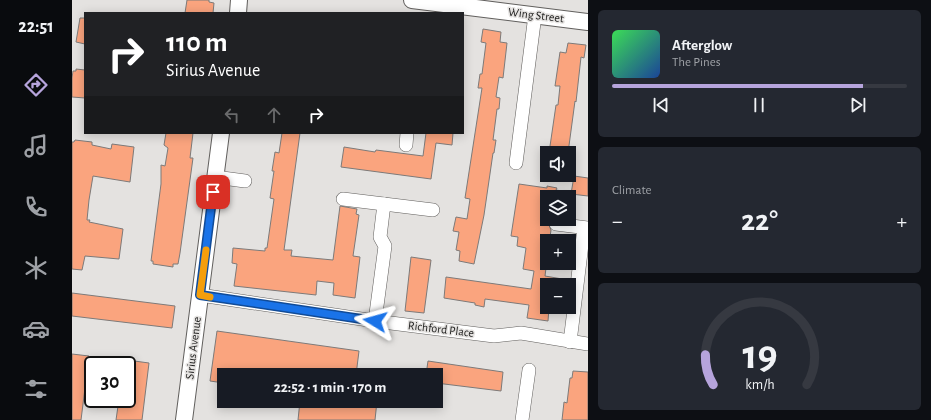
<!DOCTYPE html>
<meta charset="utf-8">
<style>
body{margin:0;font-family:"Alegreya Sans",sans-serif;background:#242831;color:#f1f3f6;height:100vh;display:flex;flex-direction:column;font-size:15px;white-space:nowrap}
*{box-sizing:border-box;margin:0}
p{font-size:13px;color:#9ea1a6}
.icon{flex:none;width:22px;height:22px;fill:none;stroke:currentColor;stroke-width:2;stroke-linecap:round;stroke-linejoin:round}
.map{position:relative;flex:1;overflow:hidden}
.details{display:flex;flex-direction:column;gap:10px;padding:10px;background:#0d0f14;width:343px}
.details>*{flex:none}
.banner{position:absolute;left:12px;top:12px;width:380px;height:122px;border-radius:0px;box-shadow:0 2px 10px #0003;background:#202124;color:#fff;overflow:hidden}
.tools{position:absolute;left:468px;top:146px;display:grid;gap:8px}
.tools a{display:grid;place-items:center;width:36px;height:36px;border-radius:0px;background:#171b24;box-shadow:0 2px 10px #0003;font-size:20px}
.speed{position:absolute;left:12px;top:356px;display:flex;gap:8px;font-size:20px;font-weight:700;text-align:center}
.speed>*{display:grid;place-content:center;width:52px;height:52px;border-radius:50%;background:#171b24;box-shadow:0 2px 10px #0003;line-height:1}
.speed .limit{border:2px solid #111;border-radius:6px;background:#fff;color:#111}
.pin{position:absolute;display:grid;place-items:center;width:34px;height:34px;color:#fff;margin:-17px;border-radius:8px;box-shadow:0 2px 6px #0006}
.me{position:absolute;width:44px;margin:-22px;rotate:278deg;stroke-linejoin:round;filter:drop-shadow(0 0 3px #0008)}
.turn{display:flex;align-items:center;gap:14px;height:84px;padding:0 16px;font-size:18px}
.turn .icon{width:52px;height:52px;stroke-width:2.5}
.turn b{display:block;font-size:28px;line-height:34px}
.lanes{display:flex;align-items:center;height:38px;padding:0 16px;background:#0003;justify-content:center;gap:20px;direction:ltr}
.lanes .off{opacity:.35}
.big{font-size:30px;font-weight:700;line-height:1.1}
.details .tile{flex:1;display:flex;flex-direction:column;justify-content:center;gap:6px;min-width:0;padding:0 14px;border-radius:6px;background:#242831}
.details .dial{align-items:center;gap:0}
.dial svg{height:104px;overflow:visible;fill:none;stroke:#363941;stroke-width:7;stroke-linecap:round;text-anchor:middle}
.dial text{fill:#f1f3f6;stroke:none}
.song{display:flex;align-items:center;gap:12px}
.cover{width:48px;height:48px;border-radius:6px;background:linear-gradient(135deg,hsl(130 70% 55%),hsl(220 70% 35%))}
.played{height:4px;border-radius:2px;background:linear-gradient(90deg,#b6a4dc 85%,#363941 85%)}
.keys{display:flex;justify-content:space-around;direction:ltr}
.heat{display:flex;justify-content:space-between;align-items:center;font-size:22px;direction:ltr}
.trip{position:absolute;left:145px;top:368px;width:226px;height:40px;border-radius:0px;background:#171b24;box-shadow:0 2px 10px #0003;font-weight:700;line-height:40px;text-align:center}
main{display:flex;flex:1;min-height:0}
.tabs{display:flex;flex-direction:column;width:72px;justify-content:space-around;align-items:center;background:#090b0e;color:#9ea1a6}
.tabs .icon{width:28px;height:28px}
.tabs .on{color:#b6a4dc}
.tabs b{font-size:18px;color:#f1f3f6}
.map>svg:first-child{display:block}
</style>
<main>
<nav class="tabs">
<b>22:51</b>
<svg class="icon on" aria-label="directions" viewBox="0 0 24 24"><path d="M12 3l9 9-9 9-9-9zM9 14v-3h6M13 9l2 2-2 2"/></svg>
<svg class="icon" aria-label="music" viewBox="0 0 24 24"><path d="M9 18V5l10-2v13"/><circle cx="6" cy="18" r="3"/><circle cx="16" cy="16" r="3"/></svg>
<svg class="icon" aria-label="phone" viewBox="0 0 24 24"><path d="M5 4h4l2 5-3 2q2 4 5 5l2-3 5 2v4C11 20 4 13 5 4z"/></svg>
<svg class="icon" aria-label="climate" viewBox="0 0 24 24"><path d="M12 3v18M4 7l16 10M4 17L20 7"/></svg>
<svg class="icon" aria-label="car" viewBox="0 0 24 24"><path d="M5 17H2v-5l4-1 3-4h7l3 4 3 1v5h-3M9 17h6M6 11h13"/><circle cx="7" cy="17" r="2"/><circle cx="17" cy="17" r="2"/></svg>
<svg class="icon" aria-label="filters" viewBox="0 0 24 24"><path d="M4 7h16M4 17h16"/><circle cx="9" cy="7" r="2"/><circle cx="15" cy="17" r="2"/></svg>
</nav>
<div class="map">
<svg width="516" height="420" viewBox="0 0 516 420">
<rect width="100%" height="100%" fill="#e4e2e0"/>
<g fill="#faa47e" stroke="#7d7a79">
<path d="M115 0H137V2L142 3 141 13H113Z"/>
<path d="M8 18H13V44L4 42Z"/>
<path d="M411 29 429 32 428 42 435 43 431 78 427 77 424 97 428 98 427 109H425L421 140H424L422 153H421L412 215 402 264 387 261 388 251 384 250 387 232 381 231 384 217 395 219 398 199 393 198 410 88H406L408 74H410L414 43 409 42Z"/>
<path d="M496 43 514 45 512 58 509 57 504 102 503 101 496 153H477L484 105H486L488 86H483L488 52 494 53Z"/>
<path d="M4 69 13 70V98L0 97V78L1 71H4Z"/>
<path d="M94 133H121L118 158H121L108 253 106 264H101V267L81 264V261H79L89 184V165L93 166 96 148 92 145Z"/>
<path d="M210 133H228L212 250H220L219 256 261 260 268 206 285 209 284 214 287 215 281 256 288 257 283 298 261 295 262 283 245 281 244 295 162 286 165 264 160 263 161 248 193 251V248H195L202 199 198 198 202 171H200L203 152 207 153Z"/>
<path d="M354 133H381L380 145 364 143 359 179 269 167 272 147 303 152 304 150 351 156Z"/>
<path d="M3 140 20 142V145L39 149 40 144 62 147 58 182 21 176 17 200 15 220H18L17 222 51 229 47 259 13 256 10 270 0 269V142H2Z"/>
<path d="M502 176 516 178V196L499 194Z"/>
<path d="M447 184 475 188V186L485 188 484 190 496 192V197H475V219H478L476 223 479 230 478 237H475L472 259 475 260 473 276 496 280 495 285H475V307L477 308 476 321 455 318 457 305 413 299 412 307 403 305V303L372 298 374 277 459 289 462 271 451 269 454 248 445 246 446 237 439 236Z"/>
<path d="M339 257 359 260 352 313 333 311Z"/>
<path d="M0 293 103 306 100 328 0 316Z"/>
<path d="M145 331 287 351 284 375H152V383L138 381Z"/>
<path d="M0 354 17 356 9 420H0Z"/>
<path d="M55 360 77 363 70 420H44L47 399H55Z"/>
<path d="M356 361 431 372 429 391 364 383V375H354Z"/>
<path d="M501 371 516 372V420H490L492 402 495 403 498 378H500Z"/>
<path d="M228 401H305L303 420H226Z"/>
</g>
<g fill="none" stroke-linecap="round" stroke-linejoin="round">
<g stroke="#615f5d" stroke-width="14">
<g id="minor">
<path d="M334 145 335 133"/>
<path d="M444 163 463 15"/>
<path d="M143 177 173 181"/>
<path d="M271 199 361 210"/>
<path d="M484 224 516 228"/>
<path d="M128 295 303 321 422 336 449 333 516 344"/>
<path d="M303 321 313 246 308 237 312 204"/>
<path d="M498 342 512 228"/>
<path d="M450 420 457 370"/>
</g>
</g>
<g stroke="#615f5d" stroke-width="18">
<g id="tertiary">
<path d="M340 0 516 22"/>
<path d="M166 13 167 0"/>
<path d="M112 420 149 133"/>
</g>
</g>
<use href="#minor" stroke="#fff" stroke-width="13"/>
<use href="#tertiary" stroke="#fff" stroke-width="16"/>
</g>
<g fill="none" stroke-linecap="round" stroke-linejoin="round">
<g stroke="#114b97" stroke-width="10">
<path id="route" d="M141 192 128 295 303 321"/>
</g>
<use href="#route" stroke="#1a73e8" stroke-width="7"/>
<path stroke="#f59e0b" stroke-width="7" d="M134 250 128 295 138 297"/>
</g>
<g text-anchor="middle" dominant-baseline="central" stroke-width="3" stroke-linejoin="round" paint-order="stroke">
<g font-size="12" fill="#1b1b1a" stroke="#e4e2e0">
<text transform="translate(464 15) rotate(7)">Wing Street</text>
<text transform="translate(369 329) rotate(7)">Richford Place</text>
<text transform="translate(121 348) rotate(-83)">Sirius Avenue</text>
</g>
</g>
</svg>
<div class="tools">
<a><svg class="icon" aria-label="sound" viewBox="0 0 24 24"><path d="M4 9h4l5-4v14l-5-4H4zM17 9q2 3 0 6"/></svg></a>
<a><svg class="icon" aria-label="layers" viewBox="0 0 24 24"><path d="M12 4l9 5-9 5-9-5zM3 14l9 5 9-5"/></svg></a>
<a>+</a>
<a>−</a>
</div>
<div class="speed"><div class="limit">30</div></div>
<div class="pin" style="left:141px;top:192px;background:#d93025"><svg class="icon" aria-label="arrive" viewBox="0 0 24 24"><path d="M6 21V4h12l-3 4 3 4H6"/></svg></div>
<svg class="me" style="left:303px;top:321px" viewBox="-20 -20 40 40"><path d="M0-17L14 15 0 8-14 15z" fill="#1a73e8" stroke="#fff" stroke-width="4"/></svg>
<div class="trip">22:52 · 1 min · 170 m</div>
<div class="banner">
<div class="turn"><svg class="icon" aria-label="right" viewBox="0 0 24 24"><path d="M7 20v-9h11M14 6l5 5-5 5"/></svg><div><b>110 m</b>Sirius Avenue</div></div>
<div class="lanes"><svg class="icon off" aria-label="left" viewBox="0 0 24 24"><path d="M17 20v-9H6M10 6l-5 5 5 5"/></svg><svg class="icon off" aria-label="ahead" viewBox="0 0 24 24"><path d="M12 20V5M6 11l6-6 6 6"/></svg><svg class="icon" aria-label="right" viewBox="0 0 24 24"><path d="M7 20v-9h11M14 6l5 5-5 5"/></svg></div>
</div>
</div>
<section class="details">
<div class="tile">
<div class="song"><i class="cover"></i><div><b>Afterglow</b><p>The Pines</p></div></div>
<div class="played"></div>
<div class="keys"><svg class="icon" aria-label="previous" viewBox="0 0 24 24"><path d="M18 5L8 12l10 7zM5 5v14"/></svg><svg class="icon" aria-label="pause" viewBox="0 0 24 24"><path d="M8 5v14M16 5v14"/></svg><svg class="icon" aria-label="next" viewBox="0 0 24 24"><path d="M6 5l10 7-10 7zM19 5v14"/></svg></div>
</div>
<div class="tile"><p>Climate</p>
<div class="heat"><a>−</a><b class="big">22°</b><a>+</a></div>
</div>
<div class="tile dial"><svg viewBox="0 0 100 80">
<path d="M14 69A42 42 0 1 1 86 69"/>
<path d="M14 69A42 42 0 0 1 8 46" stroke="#b6a4dc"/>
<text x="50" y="56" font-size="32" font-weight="700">19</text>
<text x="50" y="72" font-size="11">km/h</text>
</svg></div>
</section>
</main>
